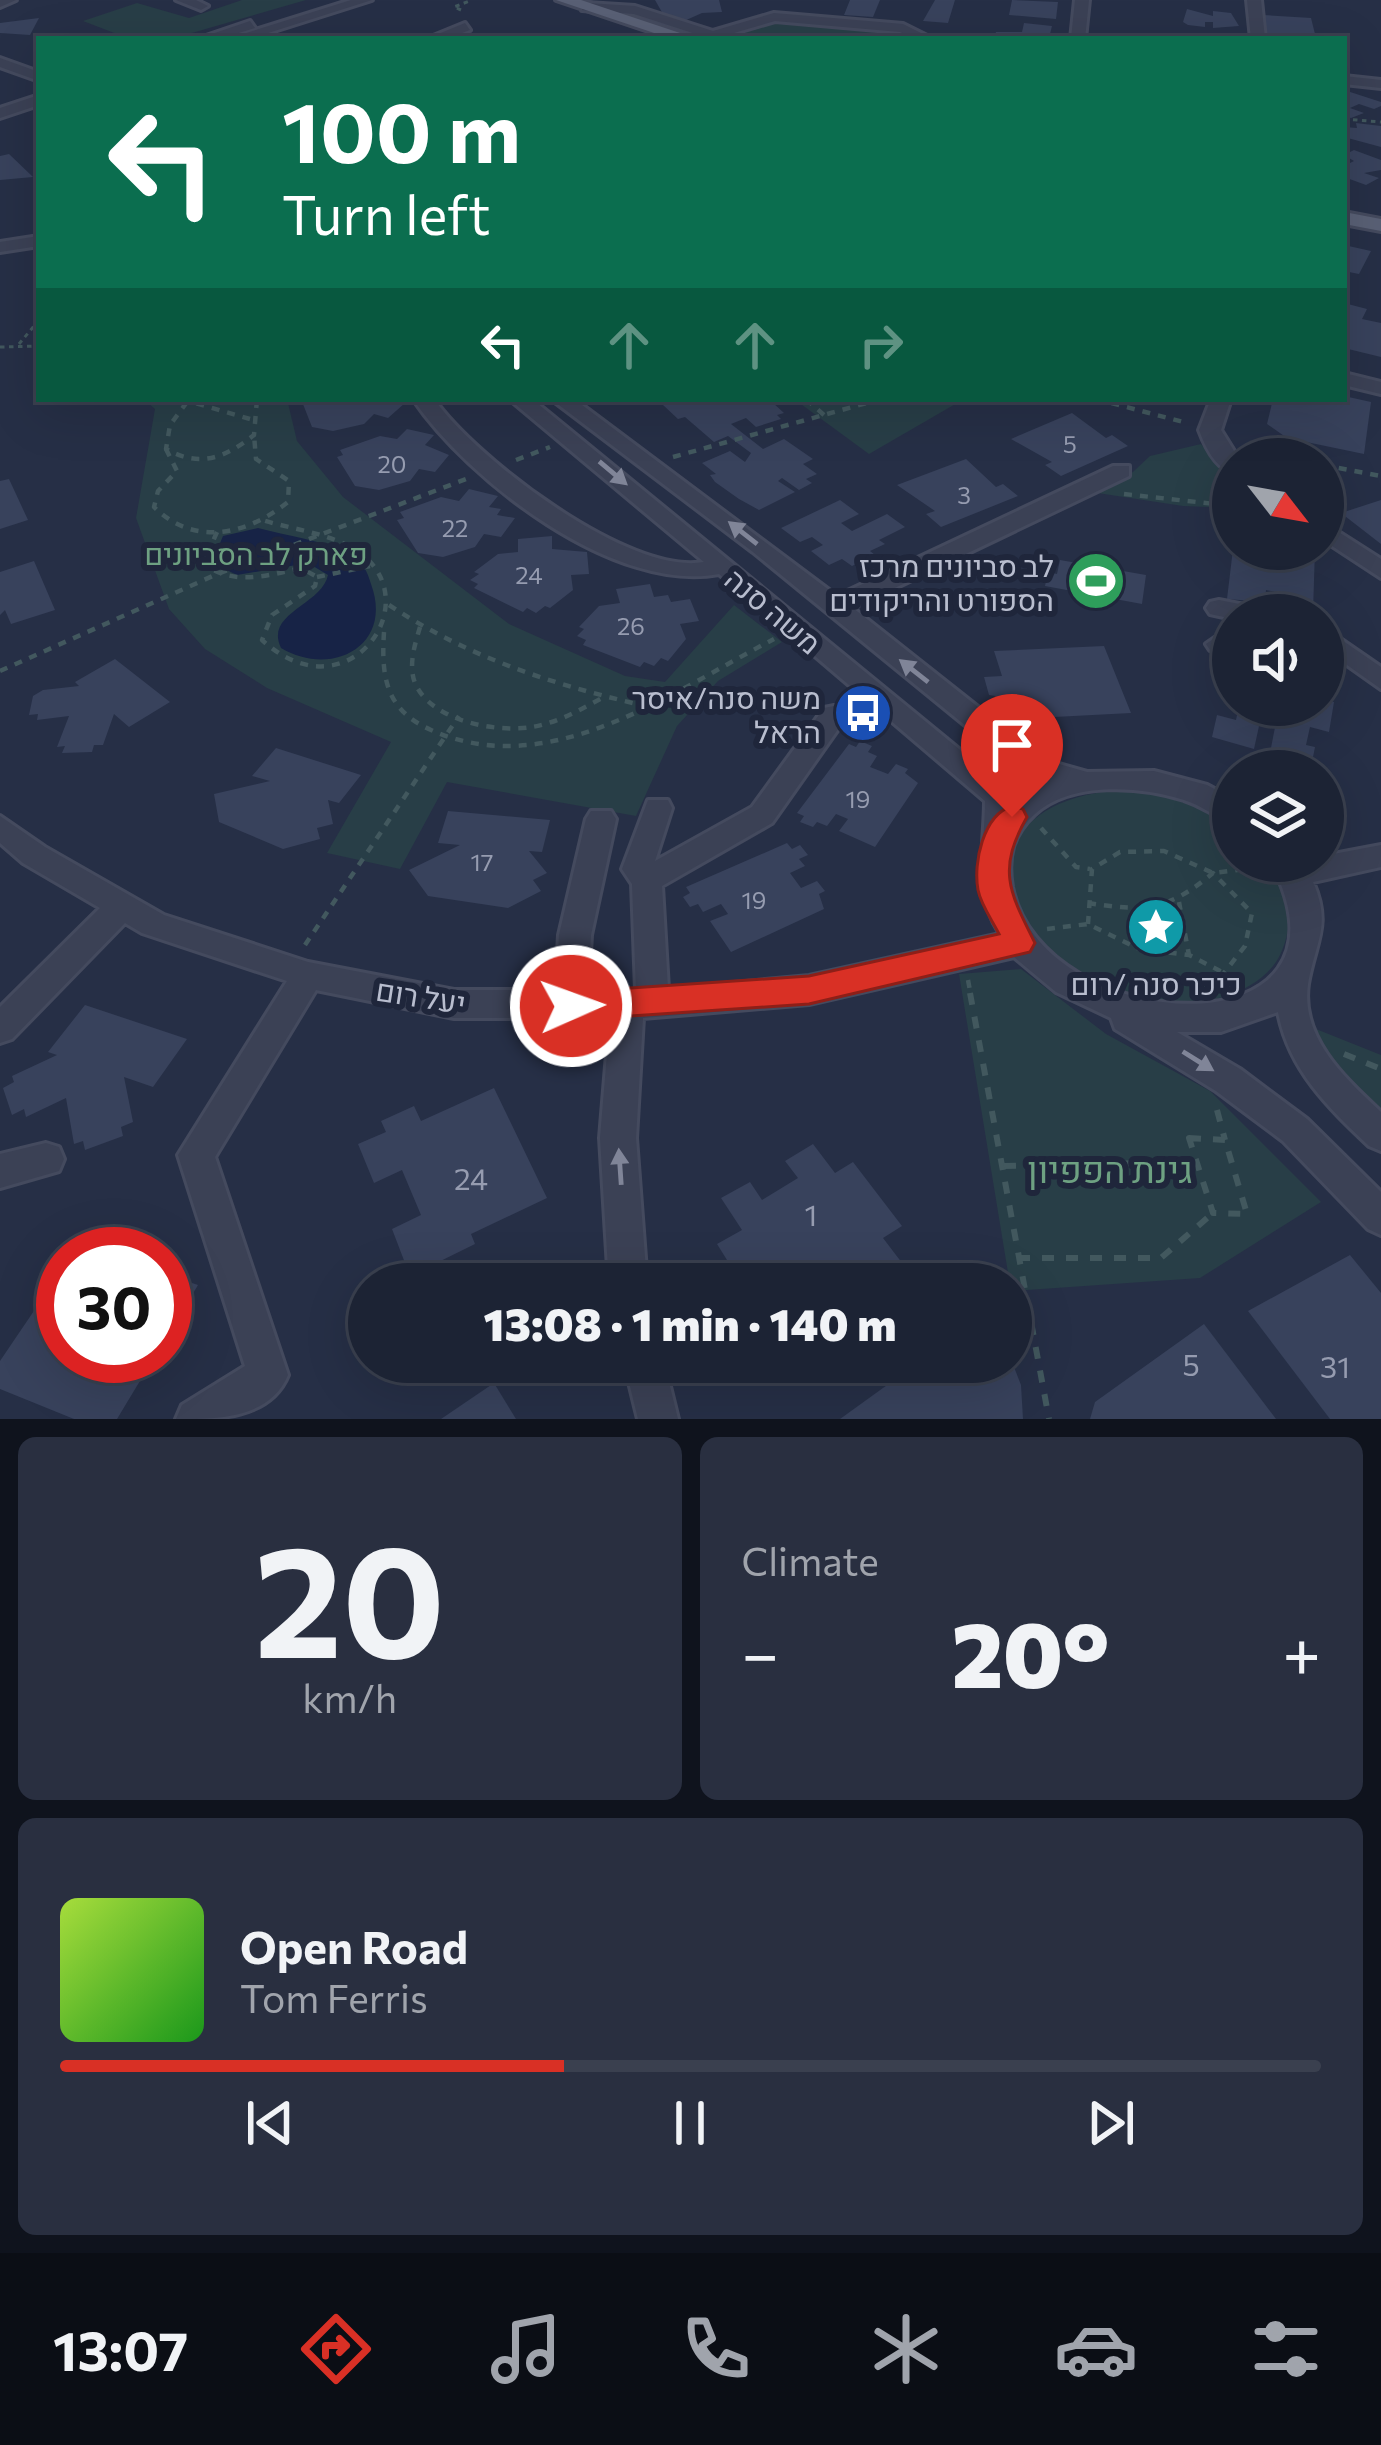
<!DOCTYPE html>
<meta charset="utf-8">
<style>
body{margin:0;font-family:Commissioner,Heebo,sans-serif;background:#292f40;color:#f1f3f6;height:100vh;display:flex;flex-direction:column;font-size:45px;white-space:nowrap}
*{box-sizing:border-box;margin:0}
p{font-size:39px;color:#a0a4ac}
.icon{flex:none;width:66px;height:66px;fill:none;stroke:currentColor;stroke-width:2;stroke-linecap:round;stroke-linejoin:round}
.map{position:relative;height:1419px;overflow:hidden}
.details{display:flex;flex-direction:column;gap:18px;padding:18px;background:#0f131d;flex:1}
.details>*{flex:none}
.guide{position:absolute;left:36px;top:36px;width:1311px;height:366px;border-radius:0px;box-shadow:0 12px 48px #0002,0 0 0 3px #3a404f;background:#0b6e4f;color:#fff;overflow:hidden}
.needle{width:78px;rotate:121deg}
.controls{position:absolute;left:1212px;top:438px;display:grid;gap:24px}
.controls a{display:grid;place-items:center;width:132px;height:132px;border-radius:50%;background:#1c2334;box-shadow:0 12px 48px #0002,0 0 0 3px #3a404f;font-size:60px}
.speed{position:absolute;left:36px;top:1227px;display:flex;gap:24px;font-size:60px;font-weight:700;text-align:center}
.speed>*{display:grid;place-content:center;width:156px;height:156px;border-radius:50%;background:#1c2334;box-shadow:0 12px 48px #0002,0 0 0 3px #3a404f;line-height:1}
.speed .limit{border:18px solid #d22;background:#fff;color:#111}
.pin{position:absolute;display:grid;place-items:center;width:102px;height:102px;color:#fff;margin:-123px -51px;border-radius:50% 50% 50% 0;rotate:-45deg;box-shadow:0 0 12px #0007}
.pin .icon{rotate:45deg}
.me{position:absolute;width:132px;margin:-66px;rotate:88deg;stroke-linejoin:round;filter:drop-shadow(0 0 9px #0008)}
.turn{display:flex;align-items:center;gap:42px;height:252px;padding:0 48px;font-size:54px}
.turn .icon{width:156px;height:156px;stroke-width:2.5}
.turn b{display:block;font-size:84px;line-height:102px}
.lanes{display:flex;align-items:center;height:114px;padding:0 48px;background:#0003;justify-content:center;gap:60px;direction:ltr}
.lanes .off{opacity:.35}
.big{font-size:90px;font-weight:800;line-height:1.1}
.details .card{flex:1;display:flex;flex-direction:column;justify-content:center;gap:18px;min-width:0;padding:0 42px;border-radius:18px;background:#292f40}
.details .dial{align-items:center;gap:0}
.dial b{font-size:156px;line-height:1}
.song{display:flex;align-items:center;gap:36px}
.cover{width:144px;height:144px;border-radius:18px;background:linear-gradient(135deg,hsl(80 70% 55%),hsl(120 70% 35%))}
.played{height:12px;border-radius:6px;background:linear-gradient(90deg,#d93025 40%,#3a404f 40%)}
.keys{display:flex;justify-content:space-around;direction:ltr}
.heat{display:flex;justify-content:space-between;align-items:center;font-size:66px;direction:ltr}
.details .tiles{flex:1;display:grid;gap:18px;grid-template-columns:1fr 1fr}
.card:last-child{grid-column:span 2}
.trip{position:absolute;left:348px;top:1263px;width:684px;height:120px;border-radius:60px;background:#1c2334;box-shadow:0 12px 48px #0002,0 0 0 3px #3a404f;font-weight:800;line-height:120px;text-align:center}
.menu{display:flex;height:192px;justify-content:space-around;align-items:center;background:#0b0e15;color:#a0a4ac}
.menu .icon{width:84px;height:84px}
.menu .active{color:#d93025}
.menu b{font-size:54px;color:#f1f3f6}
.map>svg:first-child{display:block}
</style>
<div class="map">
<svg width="1381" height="1419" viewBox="0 0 1381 1419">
<rect width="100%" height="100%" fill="#262f46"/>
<g fill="#283e47">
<path d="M242 0H306L171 39H130L83 21 137 3 189 18Z"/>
<path d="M768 22 897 33 909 39H750L730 33Z"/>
<path d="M144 399H287L297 441 343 497 509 624 625 676 665 682 734 605 782 642 718 681 677 726 636 816 447 782 400 869 327 853 391 742 267 688 205 649 169 609 136 518 155 409Z"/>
<path d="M794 399H964L869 454Z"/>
<path d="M1201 444 1233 480V508L1183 506 1091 492 1133 472 1150 456Z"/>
<path d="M1129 789C1168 795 1200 804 1233 827V861H1268C1291 888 1295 924 1280 955 1269 977 1246 990 1223 997 1056 1047 893 804 1129 789Z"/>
<path d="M1021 969 1106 1034 1210 1091 1321 1202 1200 1278 1011 1291 959 974Z"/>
<path d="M1291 1019 1381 1055V1135Z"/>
</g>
<path fill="#172346" d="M258 528C287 536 322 540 350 554 363 561 367 571 371 584 394 646 331 678 281 648 264 613 322 605 328 575L308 563 237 575 212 563 223 536Z"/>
<g fill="#38425c">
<path d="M655 0H719L722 12 702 13 684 21 663 14Z"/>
<path d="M850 0H880L873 17 844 15Z"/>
<path d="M935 0H955L948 23 923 21Z"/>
<path d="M1012 0 1058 2 1056 19 1009 15Z"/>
<path d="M1187 9 1213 16V11L1231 13 1239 26 1213 28V22H1205V27L1188 25 1183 22Z"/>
<path d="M1263 15 1311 18 1316 38 1266 33Z"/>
<path d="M39 18 30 35 0 33V23Z"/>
<path d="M1024 23 1052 26 1049 38 994 39 996 32H1022Z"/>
<path d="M1344 90 1381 102V106L1374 109 1359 104 1350 108 1364 113 1351 118 1344 116Z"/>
<path d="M1356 123 1381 126V147L1344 137V127L1357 128Z"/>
<path d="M1354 150 1381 160V170L1364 173 1379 178 1366 185 1344 177V166L1354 161 1344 155Z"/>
<path d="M9 154 33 177 0 180V156Z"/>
<path d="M1344 245 1371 251 1359 274 1344 271Z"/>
<path d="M1344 303 1367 309 1362 319 1381 323V357L1344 348Z"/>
<path d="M1344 396 1371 402 1364 454 1287 438 1267 424 1273 399Z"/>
<path d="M301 399H391L405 403 388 418 374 414 364 424 333 431 312 427Z"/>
<path d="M682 399 772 402 784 413 777 415 781 419 756 427 746 418 731 424 763 449 784 439 813 459 803 464 817 474 806 479 812 483 799 490 782 478 778 481 795 492 759 510 739 499 715 482 710 475 716 474 702 463 730 451 745 462 751 453 728 436 714 442 685 417 678 419 663 405Z"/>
<path d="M1072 413 1106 438 1112 435 1128 446 1061 476 1045 465 1052 462 1011 439Z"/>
<path d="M407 429 434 435 425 445 449 455 435 472 419 469 410 481 379 490 355 486 337 457 343 455 340 450 380 436 397 439Z"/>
<path d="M966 459 996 487 1003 484 1018 496 941 527 926 514 935 511 897 485Z"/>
<path d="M9 479 28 520 0 529V481Z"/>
<path d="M469 489 498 496 489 507 501 509 497 515 515 518 501 537 484 534 475 547 443 557 418 553 397 520 404 518 400 512 441 497 459 501Z"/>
<path d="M840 500 859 514 841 523 852 531 887 514 905 527 879 540 885 544 870 551 875 555 852 566 842 559 829 565 811 551 823 545 812 537 800 542 781 528Z"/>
<path d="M1381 500V544L1341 513Z"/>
<path d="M552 536V549L587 552 589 574 571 575 573 590 550 608 545 606 536 613 527 608 523 612 474 588 478 584 470 580 479 574 474 572 498 554 518 552V539Z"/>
<path d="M1233 549H1269L1284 555 1285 549H1315L1313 612 1281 605 1282 593 1266 590 1265 602 1227 599Z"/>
<path d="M1060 560 1146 575 1142 604 1045 586 1048 572 1057 574Z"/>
<path d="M34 561 55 610 11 624 5 610 0 615V572Z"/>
<path d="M650 584 654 597 668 595 671 602 690 599 699 621 680 624 686 639 668 661 661 658 654 666 644 662 640 667 583 645 586 640 577 636 584 629 579 627 599 606 620 603 616 589Z"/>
<path d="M1104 646 1131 713 1014 719 1008 698 989 695 984 677 1002 676 994 651Z"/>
<path d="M115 659 170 702 129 727 114 714 103 745H94L92 752 62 753 65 746 57 747 69 716 37 720 38 714 29 715 33 696 43 690 79 686 75 682Z"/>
<path d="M1323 699 1334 702 1329 732 1310 727 1306 745 1315 747 1313 757 1306 755 1304 762 1270 753 1276 722 1261 717 1254 749 1212 737 1217 715 1236 720 1239 705 1274 709 1275 705H1323Z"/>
<path d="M860 741 872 746 868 752 877 756 870 767 888 774 896 764 908 769 905 773 918 783 875 847 839 831 848 819 836 814 827 826 817 822 813 827 800 822 804 816 797 813 849 744 856 747Z"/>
<path d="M276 748 361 775 339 803 328 800 333 824 317 828 320 839 283 849 219 822 214 794 270 781 252 776Z"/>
<path d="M448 811 550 820 542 852 529 851 547 873 533 880 541 891 508 908 428 896 409 870 460 845 438 843Z"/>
<path d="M787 843 792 849 800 845 808 855 799 859 805 866 790 873 801 888 817 881 825 891 819 894 824 909 731 952 710 921 728 914 721 904 703 912 698 904 690 907 683 897 690 893 686 887Z"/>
<path d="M85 1005 187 1039 153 1087 124 1077 133 1122 121 1127 123 1136 85 1150 83 1141 74 1144 66 1098 26 1117 24 1109 12 1115 3 1088 14 1082 12 1076 57 1055 48 1052Z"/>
<path d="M494 1088 547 1198 471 1234 475 1244 410 1276 392 1229 421 1215 402 1170 374 1183 358 1144 386 1132 381 1121 414 1106 421 1121Z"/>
<path d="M813 1144 835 1173 853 1162 902 1226 883 1238 912 1276 899 1284H874L869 1278 859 1284H742L717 1244 742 1230 721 1198 750 1182 762 1200 798 1178 785 1161Z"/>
<path d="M1350 1255 1381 1293V1419H1330L1248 1311Z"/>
<path d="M63 1268V1356H155L117 1419H74L0 1389V1361Z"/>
<path d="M165 1274 198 1285 165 1340Z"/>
<path d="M1204 1324 1276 1419H1090L1095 1402Z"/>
<path d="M919 1362H1012L1021 1385 1023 1419H840Z"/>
<path d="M494 1383 516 1419H441Z"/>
</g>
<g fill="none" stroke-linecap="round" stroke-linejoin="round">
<g stroke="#444a5e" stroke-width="6">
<g id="minor">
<path d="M0 0H16L0 7Z"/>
<path d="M176 0H196L208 6 201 10Z"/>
<path d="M351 0H372L249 39H227Z"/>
<path d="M1075 0H1089L1085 39H1071Z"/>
<path d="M1247 0H1261L1265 39H1251Z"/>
<path d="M587 3 635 6 713 31 774 13 903 24 933 39H915L900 32 775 21 727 35 732 39H711L634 14 582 10Z"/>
<path d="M250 21 255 28 219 39H197Z"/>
<path d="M465 23 470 30 446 39H426Z"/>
<path d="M0 58 39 72V81L0 67Z"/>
<path d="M1344 76 1381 80V88L1344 84Z"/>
<path d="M39 95V105L0 118V108Z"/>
<path d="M39 236V246L0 252V242Z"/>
<path d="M1344 373 1381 382V394L1344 385Z"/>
<path d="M413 399H434C475 458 629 576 704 562L509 399H532L1009 790 1013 800 1048 782 1026 775 753 552 551 399H574L837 596 1113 466H1129V476L853 608 1045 760 1087 772 1154 771 1207 785 1233 799V823C1215 817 1201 805 1184 800 1141 786 1071 781 1035 814 1012 835 1007 857 1012 887 1042 1038 1375 1056 1270 861H1323V856L1381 845V867L1313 882C1332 926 1315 942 1308 984 1300 1038 1346 1079 1381 1112V1151L1369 1146C1328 1107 1289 1070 1278 1012L1221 1032H1177L1240 1069 1307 1119 1381 1192V1235L1368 1229 1283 1141 1216 1091 1115 1029 1111 1018 1056 992 1014 957 809 1004 643 1018 636 1138 647 1284H609L600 1138 610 1018H454L316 990 215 1157 288 1375C270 1419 216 1419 176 1419L182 1405 245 1366 178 1155 287 981 142 933 125 923 12 1039 0 1043V1007L100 908 23 863 0 843V816L45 847 164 915 308 962 454 990H556L559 935 586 819 591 811H611L616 819 591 935 588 990H636L632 884 622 869 648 800H668L672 808 655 861 752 807 824 708 834 706 848 715 772 823 662 886 668 989 809 976 1000 934C972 890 985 849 985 801L719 574C615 594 468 480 413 399Z"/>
<path d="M1211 399H1231L1221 430 1239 459H1233V473C1215 468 1205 446 1199 430Z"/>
<path d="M1323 522 1381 559V578L1323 540Z"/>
<path d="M1219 600 1265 609 1269 615H1233V619L1210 614 1206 608 1210 602Z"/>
<path d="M1323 627 1381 667V689L1323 648Z"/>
<path d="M1219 635 1233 638V656L1210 650 1206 644Z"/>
<path d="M46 1143 59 1147 64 1159 59 1171 0 1188V1154Z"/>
<path d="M624 1362H664L678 1419H638Z"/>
</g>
</g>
<g stroke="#444a5e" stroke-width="6">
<g id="major">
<path d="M556 0H581L698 39H672Z"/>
<path d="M1344 212 1381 219V231L1344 224Z"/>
</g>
</g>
<g stroke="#42585e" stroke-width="3" stroke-dasharray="4.5 4.5" stroke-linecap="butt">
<path d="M461 10 454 7 472 0"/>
<path d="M1344 119 1381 122"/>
<path d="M19 344 39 320"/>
<path d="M0 347 39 346"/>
</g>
<g stroke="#42585e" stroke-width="4.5" stroke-dasharray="8 8" stroke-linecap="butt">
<path d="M181 399 250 419"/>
<path d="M806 399 824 415"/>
<path d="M1096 399 1187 423"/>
<path d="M187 402 170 425 166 449C200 468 225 458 254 435L257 399"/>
<path d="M166 449 177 471 158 491 154 507C194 547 247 535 288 502L289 481 256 459 254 435"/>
<path d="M1247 451 1289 459"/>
<path d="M673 457 881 399"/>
<path d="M516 460 550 447"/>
<path d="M1323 465 1381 476"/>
<path d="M1124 494 1233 506"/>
<path d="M217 532 203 564C235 586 266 576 301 568L317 577 315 586 272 615 262 640C347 718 429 603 360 553 332 533 294 530 262 520"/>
<path d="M317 577 370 566"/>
<path d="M389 605C466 656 548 683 637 704"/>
<path d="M420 627C415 644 408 665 415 683 431 721 496 733 532 727 557 723 580 710 602 698"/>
<path d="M384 632C381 678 386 710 431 730 550 783 671 692 774 639"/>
<path d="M0 671 215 575 466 479"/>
<path d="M1041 828 1076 867 1090 869"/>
<path d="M1179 902 1189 955"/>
<path d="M1088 903C1146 912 1167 911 1213 873L1252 913 1245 946 1224 973"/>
<path d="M1088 924 1092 869 1120 852 1164 851 1213 873 1261 867"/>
<path d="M1047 929 1088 924 1139 949 1189 955 1224 973 1228 982"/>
<path d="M305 945 459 716"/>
<path d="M968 980 971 996"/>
</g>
<g stroke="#42585e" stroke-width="6" stroke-dasharray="12 12" stroke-linecap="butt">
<path d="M970 993 1049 1419"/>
<path d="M1344 1054 1381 1069"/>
<path d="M1217 1110 1225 1140"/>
<path d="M1189 1138 1225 1140 1247 1214 1213 1213Z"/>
<path d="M1004 1166 1197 1162"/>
<path d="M1018 1258H1161L1213 1213"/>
</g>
<use href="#minor" fill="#3b4155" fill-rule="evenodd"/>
<use href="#major" fill="#596075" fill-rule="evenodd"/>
</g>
<defs><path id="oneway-solid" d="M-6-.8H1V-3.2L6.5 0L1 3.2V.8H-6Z" transform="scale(3)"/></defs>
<g fill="#808598">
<use href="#oneway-solid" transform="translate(613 473) rotate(40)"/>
<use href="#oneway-solid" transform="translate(743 533) rotate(-142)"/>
<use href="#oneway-solid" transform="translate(914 671) rotate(-142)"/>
<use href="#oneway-solid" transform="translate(1198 1061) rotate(32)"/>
<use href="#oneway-solid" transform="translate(620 1167) rotate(-94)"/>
</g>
<path fill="#d93025" stroke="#8d1f18" stroke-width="3" d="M1012 806 1023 809 1027 817C997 870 1009 891 1035 943L1030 952 809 1004 571 1020 559 1016 554 1006 559 996 571 992 809 976 999 934C992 920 981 905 978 890 973 863 983 815 1012 806Z"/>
<defs>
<g id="stadium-disc" transform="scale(3)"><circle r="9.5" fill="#2e9e5b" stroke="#1f263b"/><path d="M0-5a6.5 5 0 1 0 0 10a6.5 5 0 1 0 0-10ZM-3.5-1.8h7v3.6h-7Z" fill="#fff"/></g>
<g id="bus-disc" transform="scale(3)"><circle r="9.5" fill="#1a4fb4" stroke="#1f263b"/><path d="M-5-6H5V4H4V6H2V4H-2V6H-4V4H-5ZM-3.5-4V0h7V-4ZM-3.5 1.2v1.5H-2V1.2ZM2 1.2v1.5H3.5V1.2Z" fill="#fff"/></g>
<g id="sight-disc" transform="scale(3)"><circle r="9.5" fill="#0f9aa8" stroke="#1f263b"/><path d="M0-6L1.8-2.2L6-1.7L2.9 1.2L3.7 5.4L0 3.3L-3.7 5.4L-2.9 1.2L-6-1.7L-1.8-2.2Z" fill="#fff"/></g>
</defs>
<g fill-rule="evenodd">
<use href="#stadium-disc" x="1096" y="581"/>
<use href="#bus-disc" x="863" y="713"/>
<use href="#sight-disc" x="1156" y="927"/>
</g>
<g text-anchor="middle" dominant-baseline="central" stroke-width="12" stroke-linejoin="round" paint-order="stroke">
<g font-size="24" fill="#969cb0">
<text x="1070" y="443">5</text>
<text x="392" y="463">20</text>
<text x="964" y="494">3</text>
<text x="455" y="527">22</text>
<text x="529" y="574">24</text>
<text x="631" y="625">26</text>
<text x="858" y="798">19</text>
<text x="482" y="861">17</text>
<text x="754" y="899">19</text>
</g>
<g font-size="30" fill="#6ea182" stroke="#1f263b">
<text x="256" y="552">פארק לב הסביונים</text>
</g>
<g font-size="30" fill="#b8bdce" stroke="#1f263b" text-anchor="end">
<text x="1054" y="564">לב סביונים מרכז<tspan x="1054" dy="34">הספורט והריקודים</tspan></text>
<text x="821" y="696">משה סנה/איסר<tspan x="821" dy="34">הראל</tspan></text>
<text x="1156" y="982" text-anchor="middle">כיכר סנה /רום</text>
</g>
<g font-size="30" fill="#b8bdce" stroke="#1f263b">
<text transform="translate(774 610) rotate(40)">משה סנה</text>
<text transform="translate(421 995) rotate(9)">יעל רום</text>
</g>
<g font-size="30" fill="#969cb0">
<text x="471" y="1177">24</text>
<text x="811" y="1213">1</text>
<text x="1191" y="1363">5</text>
<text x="1335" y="1365">31</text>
</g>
<g font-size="36" fill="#6ea182" stroke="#1f263b">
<text x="1110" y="1168">גינת הפפיון</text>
</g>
</g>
</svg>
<div class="controls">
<a><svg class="needle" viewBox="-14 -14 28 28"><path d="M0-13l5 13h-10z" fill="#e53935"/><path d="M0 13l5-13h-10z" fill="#a0a4ac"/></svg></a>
<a><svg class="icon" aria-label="sound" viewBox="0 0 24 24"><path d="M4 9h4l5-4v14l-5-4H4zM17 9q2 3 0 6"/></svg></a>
<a><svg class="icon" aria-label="layers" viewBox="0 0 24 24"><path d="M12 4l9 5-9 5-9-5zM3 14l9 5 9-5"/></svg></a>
</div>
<div class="speed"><div class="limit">30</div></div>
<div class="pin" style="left:1012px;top:817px;background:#d93025"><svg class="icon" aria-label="arrive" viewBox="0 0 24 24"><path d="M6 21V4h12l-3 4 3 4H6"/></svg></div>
<svg class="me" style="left:571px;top:1006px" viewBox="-20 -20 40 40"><circle r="17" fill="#d93025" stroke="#fff" stroke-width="3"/><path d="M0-11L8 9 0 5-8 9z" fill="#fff"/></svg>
<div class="trip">13:08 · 1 min · 140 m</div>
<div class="guide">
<div class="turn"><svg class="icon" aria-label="left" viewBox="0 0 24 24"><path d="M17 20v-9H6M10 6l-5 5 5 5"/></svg><div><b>100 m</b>Turn left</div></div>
<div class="lanes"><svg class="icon" aria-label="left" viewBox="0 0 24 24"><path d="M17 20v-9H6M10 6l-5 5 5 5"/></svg><svg class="icon off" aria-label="ahead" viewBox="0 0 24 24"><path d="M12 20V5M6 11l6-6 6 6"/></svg><svg class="icon off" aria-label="ahead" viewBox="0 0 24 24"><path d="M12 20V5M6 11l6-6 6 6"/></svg><svg class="icon off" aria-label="right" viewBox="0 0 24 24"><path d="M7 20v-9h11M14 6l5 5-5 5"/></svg></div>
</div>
</div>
<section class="details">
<div class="tiles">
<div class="card dial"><b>20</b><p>km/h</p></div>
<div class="card"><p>Climate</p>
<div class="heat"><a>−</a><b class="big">20°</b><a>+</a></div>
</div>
<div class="card">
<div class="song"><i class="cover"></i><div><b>Open Road</b><p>Tom Ferris</p></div></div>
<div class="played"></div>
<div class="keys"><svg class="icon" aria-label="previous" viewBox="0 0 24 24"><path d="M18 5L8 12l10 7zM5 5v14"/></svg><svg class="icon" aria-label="pause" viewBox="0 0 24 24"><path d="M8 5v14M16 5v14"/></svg><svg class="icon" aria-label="next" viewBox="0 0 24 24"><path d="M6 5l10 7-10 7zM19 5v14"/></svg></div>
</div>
</div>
</section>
<nav class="menu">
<b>13:07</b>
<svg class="icon active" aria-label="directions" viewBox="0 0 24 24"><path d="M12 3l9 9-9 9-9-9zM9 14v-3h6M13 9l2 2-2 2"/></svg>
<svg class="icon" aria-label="music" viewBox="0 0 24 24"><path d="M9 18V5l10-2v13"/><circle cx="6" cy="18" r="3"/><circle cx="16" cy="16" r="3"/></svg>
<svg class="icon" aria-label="phone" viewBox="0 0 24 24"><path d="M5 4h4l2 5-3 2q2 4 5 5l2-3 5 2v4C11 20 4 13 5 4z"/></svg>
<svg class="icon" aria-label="climate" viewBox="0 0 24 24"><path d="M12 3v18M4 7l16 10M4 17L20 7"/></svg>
<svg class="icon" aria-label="car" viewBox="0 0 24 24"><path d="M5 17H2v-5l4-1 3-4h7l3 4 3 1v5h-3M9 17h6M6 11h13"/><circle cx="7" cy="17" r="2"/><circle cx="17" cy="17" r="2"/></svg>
<svg class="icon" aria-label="filters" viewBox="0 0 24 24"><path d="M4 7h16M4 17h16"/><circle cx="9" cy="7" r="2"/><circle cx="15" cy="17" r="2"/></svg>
</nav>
